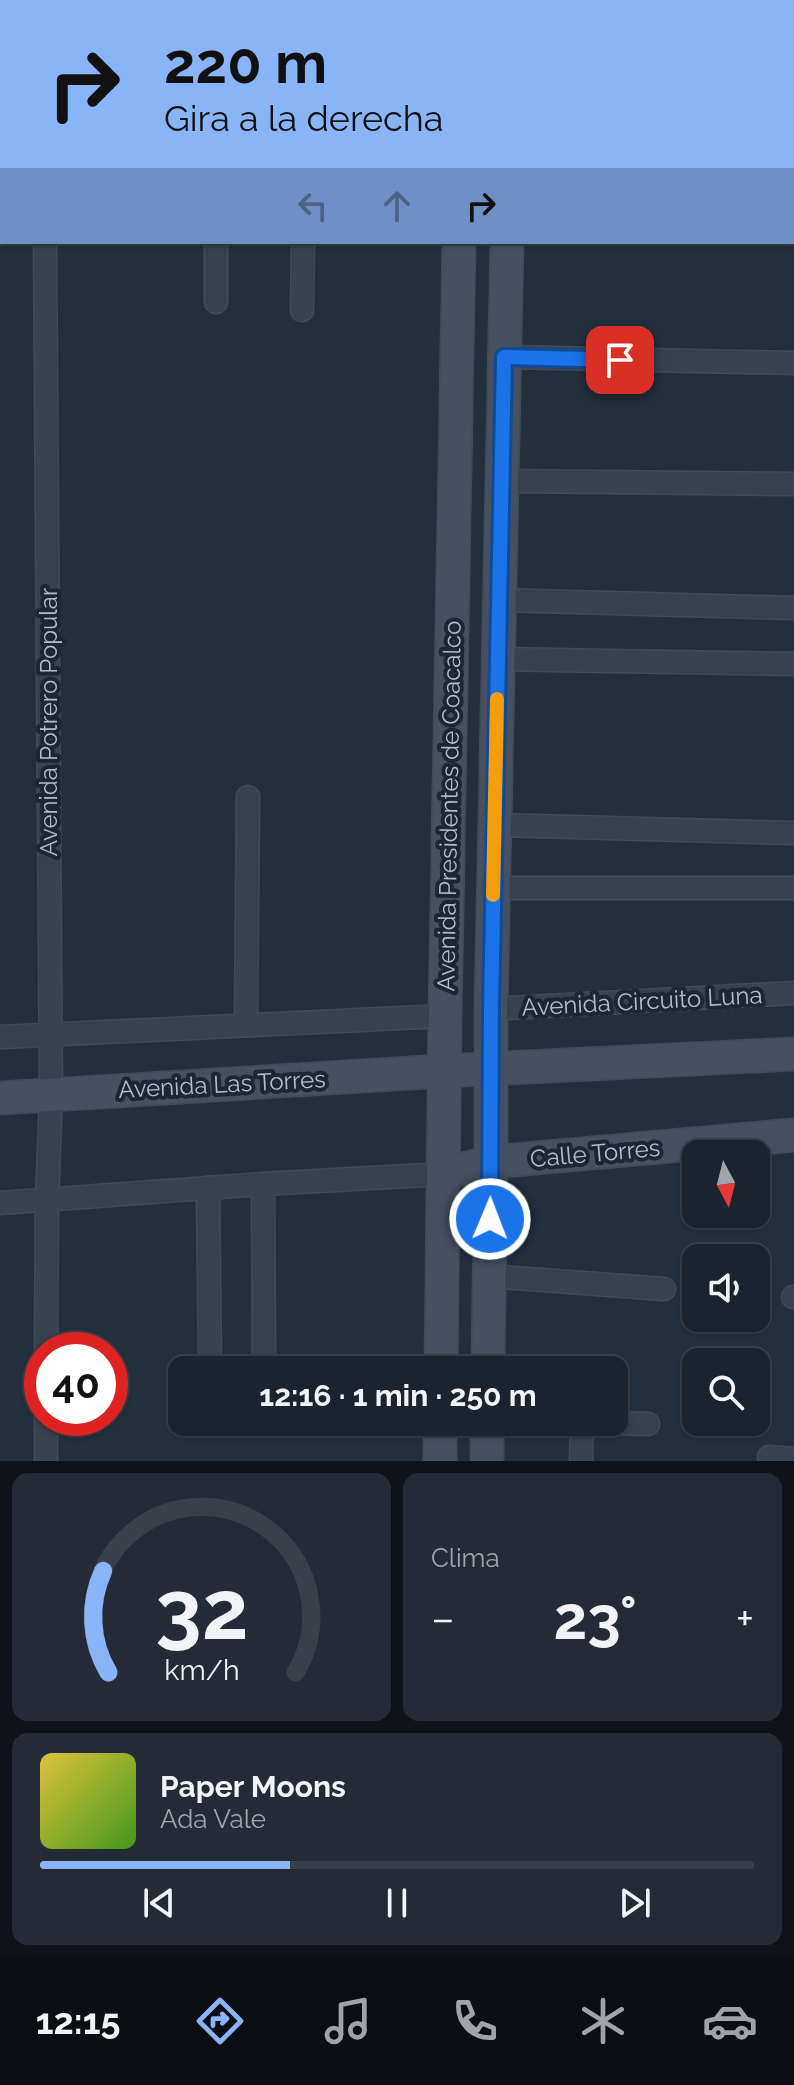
<!DOCTYPE html>
<html lang="es">
<meta charset="utf-8">
<style>
body{margin:0;font-family:Raleway,sans-serif;background:#242b36;color:#f1f3f6;height:100vh;display:flex;flex-direction:column;font-size:30px;white-space:nowrap}
*{box-sizing:border-box;margin:0}
p{font-size:26px;color:#a0a4aa}
.icon{flex:none;width:44px;height:44px;fill:none;stroke:currentColor;stroke-width:2;stroke-linecap:round;stroke-linejoin:round}
.map{position:relative;height:1461px;overflow:hidden}
.panel{display:flex;flex-direction:column;gap:12px;padding:12px;background:#0f1319;flex:1}
.panel>*{flex:none}
.banner{position:absolute;left:0px;top:0px;width:794px;height:244px;box-shadow:0 2px 6px #0004,0 0 0 2px #39404a;background:#8ab4f8;color:#111;overflow:hidden}
.needle{width:52px;rotate:173deg}
.fabs{position:absolute;left:682px;top:1140px;display:grid;gap:16px}
.fabs a{display:grid;place-items:center;width:88px;height:88px;border-radius:16px;background:#1b232e;box-shadow:0 2px 6px #0004,0 0 0 2px #39404a;font-size:40px}
.speed{position:absolute;left:24px;top:1332px;display:flex;gap:16px;font-size:40px;font-weight:700;text-align:center}
.speed>*{display:grid;place-content:center;width:104px;height:104px;border-radius:50%;background:#1b232e;box-shadow:0 2px 6px #0004,0 0 0 2px #39404a;line-height:1}
.speed .limit{border:12px solid #d22;background:#fff;color:#111}
.pin{position:absolute;display:grid;place-items:center;width:68px;height:68px;color:#fff;margin:-34px;border-radius:16px;box-shadow:0 4px 12px #0006}
.me{position:absolute;width:88px;margin:-44px;rotate:1deg;stroke-linejoin:round;filter:drop-shadow(0 0 6px #0008)}
.turn{display:flex;align-items:center;gap:28px;height:168px;padding:0 32px;font-size:36px}
.turn .icon{width:104px;height:104px;stroke-width:2.5}
.turn b{display:block;font-size:56px;line-height:68px}
.lanes{display:flex;align-items:center;height:76px;padding:0 32px;background:#0003;justify-content:center;gap:40px;direction:ltr}
.lanes .off{opacity:.35}
.big{font-size:60px;font-weight:700;line-height:1.1}
.panel .tile{flex:1;display:flex;flex-direction:column;justify-content:center;gap:12px;min-width:0;padding:0 28px;border-radius:16px;background:#242b36}
.panel .dial{align-items:center;gap:0}
.dial svg{height:208px;overflow:visible;fill:none;stroke:#39404a;stroke-width:7;stroke-linecap:round;text-anchor:middle}
.dial text{fill:#f1f3f6;stroke:none}
.song{display:flex;align-items:center;gap:24px}
.cover{width:96px;height:96px;border-radius:12px;background:linear-gradient(135deg,hsl(50 70% 55%),hsl(100 70% 35%))}
.played{height:8px;border-radius:4px;background:linear-gradient(90deg,#8ab4f8 35%,#39404a 35%)}
.keys{display:flex;justify-content:space-around;direction:ltr}
.heat{display:flex;justify-content:space-between;align-items:center;font-size:44px;direction:ltr}
.panel .tiles{flex:1;display:grid;gap:12px;grid-template-columns:1fr 1fr}
.tile:last-child{grid-column:span 2}
.trip{position:absolute;left:168px;top:1356px;width:460px;height:80px;border-radius:16px;background:#1b232e;box-shadow:0 2px 6px #0004,0 0 0 2px #39404a;font-weight:700;line-height:80px;text-align:center}
.menu{display:flex;height:128px;justify-content:space-around;align-items:center;background:#0b0e12;color:#a0a4aa}
.menu .icon{width:56px;height:56px}
.menu .current{color:#8ab4f8}
.menu b{font-size:36px;color:#f1f3f6}
.map>svg:first-child{display:block}
</style>
<div class="map">
<svg width="794" height="1461" viewBox="0 0 794 1461">
<rect width="100%" height="100%" fill="#242f3e"/>
<g fill="none" stroke-linecap="round" stroke-linejoin="round">
<g stroke="#414a57" stroke-width="25">
<g id="street">
<path d="M190 2 191 0"/>
<path d="M485 2V0"/>
<path d="M534 2V0"/>
<path d="M792 73 794 62"/>
<path d="M45 242 51 1095 47 1201 46 1350"/>
<path d="M216 302V242"/>
<path d="M302 310 303 242"/>
<path d="M504 357 794 363"/>
<path d="M502 481 794 484"/>
<path d="M500 600 794 608"/>
<path d="M498 659 794 664"/>
<path d="M495 825 794 833"/>
<path d="M493 888H794"/>
<path d="M491 1009 794 993"/>
<path d="M246 1024 248 797"/>
<path d="M0 1037 445 1016"/>
<path d="M263 1184 264 1370"/>
<path d="M208 1188 210 1370"/>
<path d="M0 1203 263 1184 444 1174"/>
<path d="M489 1276 664 1289"/>
<path d="M793 1297H794"/>
<path d="M560 1422 648 1424"/>
<path d="M769 1457 794 1459"/>
<path d="M46 1461V1418"/>
<path d="M581 1461 582 1422"/>
</g>
</g>
<g stroke="#414a57" stroke-width="35">
<g id="secondary">
<path d="M13 0 20 2"/>
<path d="M792 192 794 193"/>
<path d="M0 1098 444 1071 794 1054"/>
<path d="M444 1174 491 1162 794 1135"/>
<path d="M441 1370 445 1016 459 242"/>
<path d="M488 1370 491 1162V1009L507 242"/>
<path d="M440 1461V1422"/>
<path d="M487 1461V1422"/>
</g>
</g>
<use href="#street" stroke="#38414e" stroke-width="22"/>
<use href="#secondary" stroke="#465061" stroke-width="32"/>
</g>
<g fill="none" stroke-linecap="round" stroke-linejoin="round">
<g stroke="#114b97" stroke-width="20">
<path id="route" d="M490 1219 491 1009 504 357 620 360"/>
</g>
<use href="#route" stroke="#1a73e8" stroke-width="14"/>
<path stroke="#f59e0b" stroke-width="14" d="M493 895 497 699"/>
</g>
<g text-anchor="middle" dominant-baseline="central" stroke-width="8" stroke-linejoin="round" paint-order="stroke">
<g font-size="24" fill="#b4bcc9" stroke="#1d2633">
<text transform="translate(48 722) rotate(-90)">Avenida Potrero Popular</text>
<text transform="translate(449 806) rotate(-89)">Avenida Presidentes de Coacalco</text>
<text transform="translate(642 1001) rotate(-3)">Avenida Circuito Luna</text>
<text transform="translate(222 1084) rotate(-3)">Avenida Las Torres</text>
<text transform="translate(595 1153) rotate(-5)">Calle Torres</text>
</g>
</g>
</svg>
<div class="fabs">
<a><svg class="needle" viewBox="-14 -14 28 28"><path d="M0-13l5 13h-10z" fill="#e53935"/><path d="M0 13l5-13h-10z" fill="#a0a4aa"/></svg></a>
<a><svg class="icon" aria-label="sound" viewBox="0 0 24 24"><path d="M4 9h4l5-4v14l-5-4H4zM17 9q2 3 0 6"/></svg></a>
<a><svg class="icon" aria-label="search" viewBox="0 0 24 24"><circle cx="10" cy="10" r="6"/><path d="M15 15l6 6"/></svg></a>
</div>
<div class="speed"><div class="limit">40</div></div>
<div class="pin" style="left:620px;top:360px;background:#d93025"><svg class="icon" aria-label="arrive" viewBox="0 0 24 24"><path d="M6 21V4h12l-3 4 3 4H6"/></svg></div>
<svg class="me" style="left:490px;top:1219px" viewBox="-20 -20 40 40"><circle r="17" fill="#1a73e8" stroke="#fff" stroke-width="3"/><path d="M0-11L8 9 0 5-8 9z" fill="#fff"/></svg>
<div class="trip">12:16 · 1 min · 250 m</div>
<div class="banner">
<div class="turn"><svg class="icon" aria-label="right" viewBox="0 0 24 24"><path d="M7 20v-9h11M14 6l5 5-5 5"/></svg><div><b>220 m</b>Gira a la derecha</div></div>
<div class="lanes"><svg class="icon off" aria-label="left" viewBox="0 0 24 24"><path d="M17 20v-9H6M10 6l-5 5 5 5"/></svg><svg class="icon off" aria-label="ahead" viewBox="0 0 24 24"><path d="M12 20V5M6 11l6-6 6 6"/></svg><svg class="icon" aria-label="right" viewBox="0 0 24 24"><path d="M7 20v-9h11M14 6l5 5-5 5"/></svg></div>
</div>
</div>
<section class="panel">
<div class="tiles">
<div class="tile dial"><svg viewBox="0 0 100 80">
<path d="M14 69A42 42 0 1 1 86 69"/>
<path d="M14 69A42 42 0 0 1 12 30" stroke="#8ab4f8"/>
<text x="50" y="56" font-size="32" font-weight="700">32</text>
<text x="50" y="72" font-size="11">km/h</text>
</svg></div>
<div class="tile"><p>Clima</p>
<div class="heat"><a>−</a><b class="big">23°</b><a>+</a></div>
</div>
<div class="tile">
<div class="song"><i class="cover"></i><div><b>Paper Moons</b><p>Ada Vale</p></div></div>
<div class="played"></div>
<div class="keys"><svg class="icon" aria-label="previous" viewBox="0 0 24 24"><path d="M18 5L8 12l10 7zM5 5v14"/></svg><svg class="icon" aria-label="pause" viewBox="0 0 24 24"><path d="M8 5v14M16 5v14"/></svg><svg class="icon" aria-label="next" viewBox="0 0 24 24"><path d="M6 5l10 7-10 7zM19 5v14"/></svg></div>
</div>
</div>
</section>
<nav class="menu">
<b>12:15</b>
<svg class="icon current" aria-label="directions" viewBox="0 0 24 24"><path d="M12 3l9 9-9 9-9-9zM9 14v-3h6M13 9l2 2-2 2"/></svg>
<svg class="icon" aria-label="music" viewBox="0 0 24 24"><path d="M9 18V5l10-2v13"/><circle cx="6" cy="18" r="3"/><circle cx="16" cy="16" r="3"/></svg>
<svg class="icon" aria-label="phone" viewBox="0 0 24 24"><path d="M5 4h4l2 5-3 2q2 4 5 5l2-3 5 2v4C11 20 4 13 5 4z"/></svg>
<svg class="icon" aria-label="climate" viewBox="0 0 24 24"><path d="M12 3v18M4 7l16 10M4 17L20 7"/></svg>
<svg class="icon" aria-label="car" viewBox="0 0 24 24"><path d="M5 17H2v-5l4-1 3-4h7l3 4 3 1v5h-3M9 17h6M6 11h13"/><circle cx="7" cy="17" r="2"/><circle cx="17" cy="17" r="2"/></svg>
</nav>
